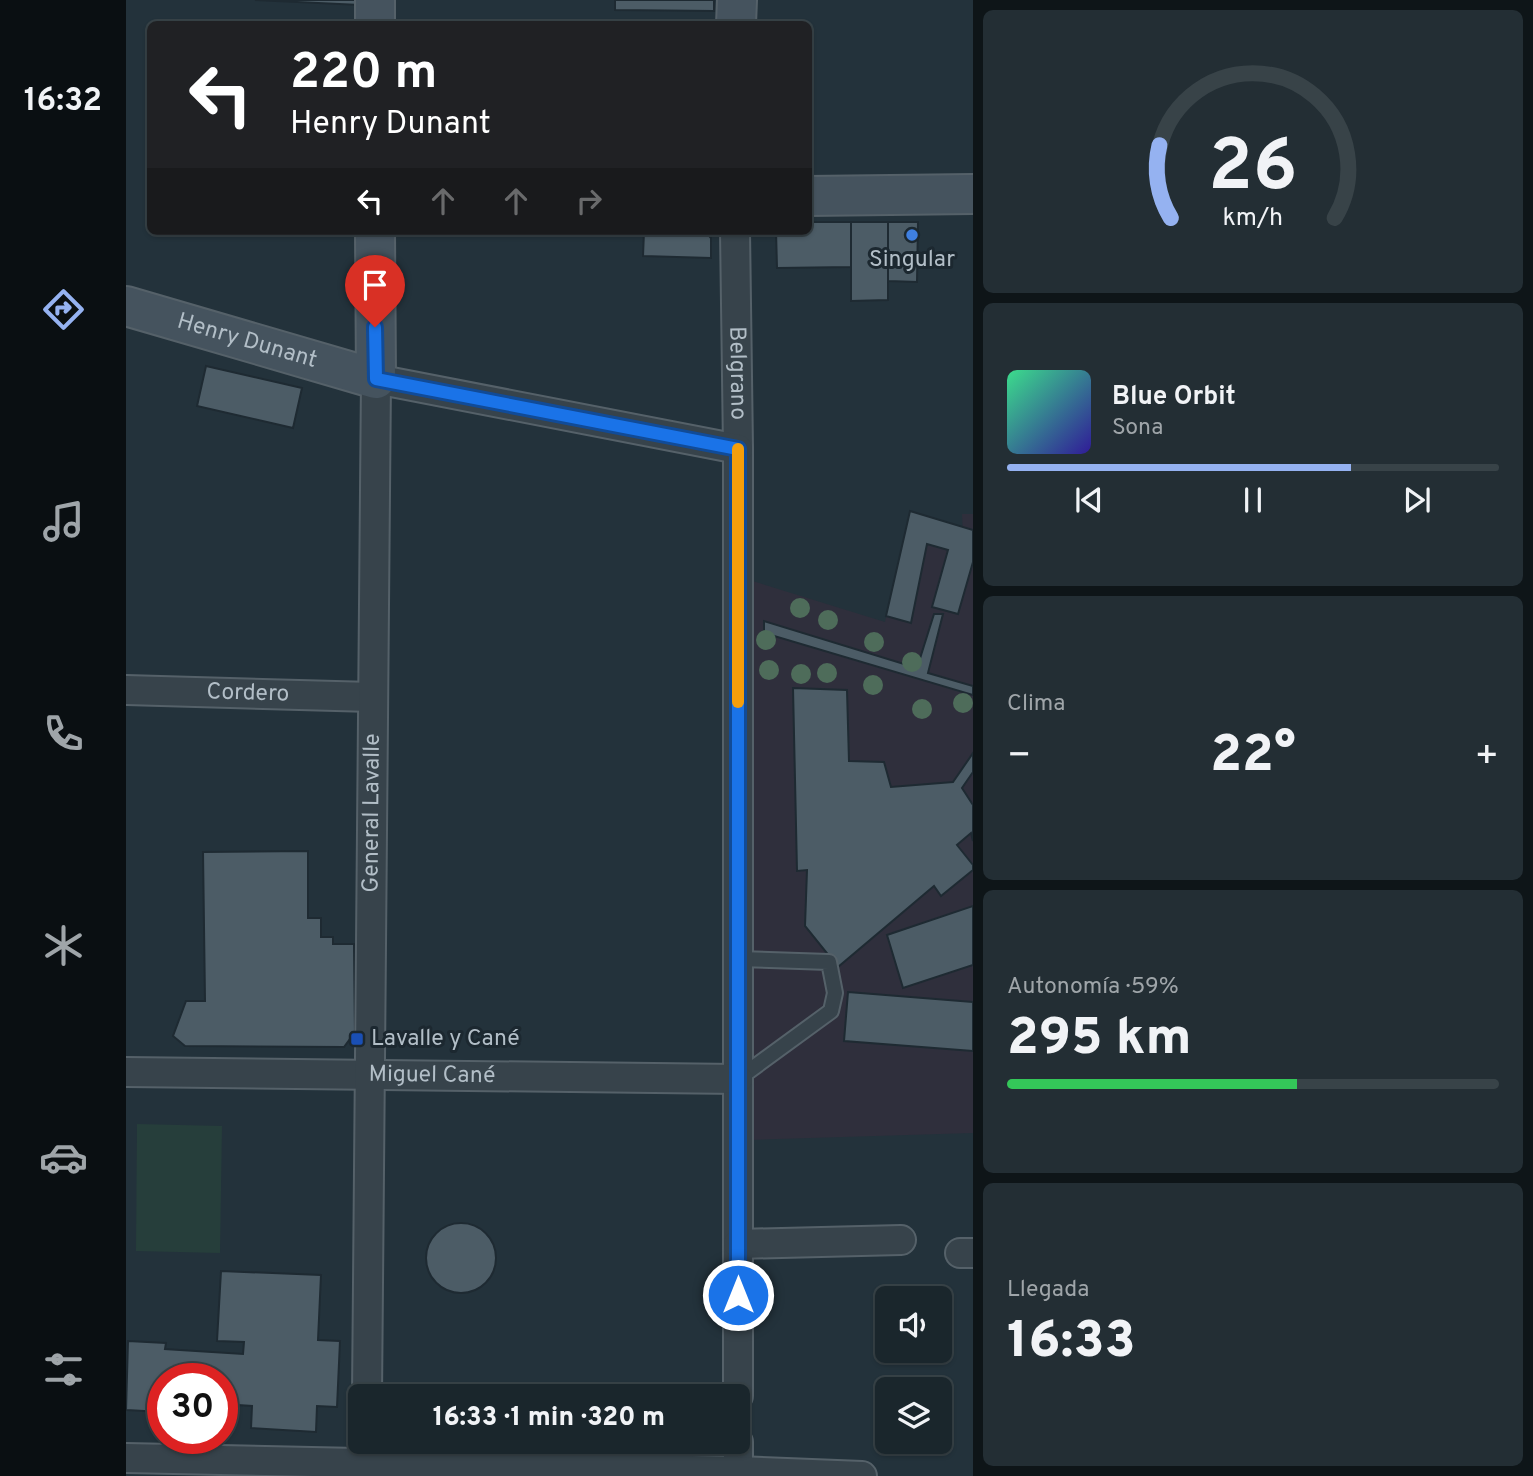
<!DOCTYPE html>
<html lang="es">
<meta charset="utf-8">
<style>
body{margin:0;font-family:Overpass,sans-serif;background:#232e34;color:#f1f3f6;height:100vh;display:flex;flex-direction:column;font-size:26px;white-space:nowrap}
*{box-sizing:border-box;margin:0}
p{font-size:23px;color:#9fa5a9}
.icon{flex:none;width:38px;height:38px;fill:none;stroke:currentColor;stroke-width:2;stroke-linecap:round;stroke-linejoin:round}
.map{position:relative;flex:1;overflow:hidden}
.panel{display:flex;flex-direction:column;gap:10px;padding:10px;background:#0e1518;width:560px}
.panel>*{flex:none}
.banner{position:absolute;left:21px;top:21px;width:665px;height:214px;border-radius:10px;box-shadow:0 2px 5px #0004,0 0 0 2px #384348;background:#202124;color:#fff;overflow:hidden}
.fabs{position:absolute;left:749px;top:1286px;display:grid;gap:14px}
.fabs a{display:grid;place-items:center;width:77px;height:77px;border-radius:10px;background:#1a262c;box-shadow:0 2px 5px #0004,0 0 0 2px #384348;font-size:35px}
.speed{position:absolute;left:21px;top:1363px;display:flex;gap:14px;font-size:35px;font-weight:700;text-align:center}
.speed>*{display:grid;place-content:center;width:91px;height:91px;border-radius:50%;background:#1a262c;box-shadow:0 2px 5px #0004,0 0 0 2px #384348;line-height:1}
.speed .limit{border:10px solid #d22;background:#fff;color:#111}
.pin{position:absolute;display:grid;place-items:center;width:60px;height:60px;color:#fff;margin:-72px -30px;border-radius:50% 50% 50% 0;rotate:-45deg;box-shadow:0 0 7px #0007}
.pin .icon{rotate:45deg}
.me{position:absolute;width:77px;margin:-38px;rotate:0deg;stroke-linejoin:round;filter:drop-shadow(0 0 5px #0008)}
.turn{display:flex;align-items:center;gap:24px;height:147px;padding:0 28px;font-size:32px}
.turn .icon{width:91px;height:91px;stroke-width:2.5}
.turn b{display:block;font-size:49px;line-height:60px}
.lanes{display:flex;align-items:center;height:66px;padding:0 28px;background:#0003;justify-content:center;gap:35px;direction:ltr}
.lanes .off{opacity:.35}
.big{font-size:52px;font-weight:800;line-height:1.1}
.panel .tile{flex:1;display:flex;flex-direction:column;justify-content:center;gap:10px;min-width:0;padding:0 24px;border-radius:10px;background:#232e34}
.panel .dial{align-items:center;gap:0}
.dial svg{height:182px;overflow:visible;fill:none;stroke:#384348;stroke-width:7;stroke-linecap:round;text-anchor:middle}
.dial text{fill:#f1f3f6;stroke:none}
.song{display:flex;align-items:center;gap:21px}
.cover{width:84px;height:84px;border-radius:10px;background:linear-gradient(135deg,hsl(150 70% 55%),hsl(250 70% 35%))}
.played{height:7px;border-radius:4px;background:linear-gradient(90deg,#95b2f1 70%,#384348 70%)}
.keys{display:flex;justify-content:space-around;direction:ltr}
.heat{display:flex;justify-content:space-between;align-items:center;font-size:38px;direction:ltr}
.charge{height:10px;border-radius:5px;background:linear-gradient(90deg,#34c759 59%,#384348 0)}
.trip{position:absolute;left:222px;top:1384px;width:402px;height:70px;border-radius:10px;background:#1a262c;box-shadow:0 2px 5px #0004,0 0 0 2px #384348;font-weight:800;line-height:70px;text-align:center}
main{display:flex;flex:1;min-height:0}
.tabs{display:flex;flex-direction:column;width:126px;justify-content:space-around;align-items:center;background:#0a0f12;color:#9fa5a9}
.tabs .icon{width:49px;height:49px}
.tabs .on{color:#95b2f1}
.tabs b{font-size:32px;color:#f1f3f6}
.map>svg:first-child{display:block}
</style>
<main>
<nav class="tabs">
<b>16:32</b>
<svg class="icon on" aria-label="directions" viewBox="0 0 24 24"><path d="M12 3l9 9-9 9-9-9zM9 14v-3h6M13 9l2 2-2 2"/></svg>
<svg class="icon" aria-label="music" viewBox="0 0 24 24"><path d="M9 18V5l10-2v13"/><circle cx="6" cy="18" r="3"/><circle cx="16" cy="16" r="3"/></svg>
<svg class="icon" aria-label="phone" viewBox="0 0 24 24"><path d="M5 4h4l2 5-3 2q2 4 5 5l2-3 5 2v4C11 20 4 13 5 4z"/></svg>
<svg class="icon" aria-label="climate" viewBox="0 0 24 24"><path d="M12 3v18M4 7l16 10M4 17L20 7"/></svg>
<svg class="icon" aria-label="car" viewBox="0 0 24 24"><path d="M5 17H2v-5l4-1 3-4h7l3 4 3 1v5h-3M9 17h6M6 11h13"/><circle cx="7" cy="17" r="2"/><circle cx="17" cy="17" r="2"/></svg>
<svg class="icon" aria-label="filters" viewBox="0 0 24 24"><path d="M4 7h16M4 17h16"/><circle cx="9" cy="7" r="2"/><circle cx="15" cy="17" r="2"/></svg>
</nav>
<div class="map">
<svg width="847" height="1476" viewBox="0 0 847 1476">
<rect width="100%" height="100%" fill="#23323b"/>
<path fill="#2f2f3c" d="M836 514H847V1133L623 1140 620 579 759 622 782 522 837 537Z"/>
<path fill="#263e3b" d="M11 1124 96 1126 94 1253 10 1251Z"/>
<g fill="#4c5c66" stroke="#1e2a32" stroke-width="2">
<path d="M129 0H234V5Z"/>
<path d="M489 0H588V11L489 10Z"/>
<path d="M682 222H725L726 267 651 268 650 231H682Z"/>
<path d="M725 222H762V300L725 301Z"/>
<path d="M762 222H792L791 282 762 281Z"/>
<path d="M518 231H579L585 238V258L517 256Z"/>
<path d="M80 366 176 388 167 428 71 406Z"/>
<path d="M784 511 847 530V562L832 614 806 607 822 550 801 544 785 623 760 616Z"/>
<path d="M808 614H817L802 673 847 686V695L638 633V621L791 668Z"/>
<path d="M667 688 721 690 723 761 758 762 765 787 827 782 847 753V772L836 788 847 805V841L845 833 831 845 847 865V870L815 896 808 886 712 967 679 926 681 870 671 871Z"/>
<path d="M182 851V918H195V937H207V944H228L229 1032 218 1047 59 1046 47 1036 60 1001H79L77 852Z"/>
<path d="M847 906V965L777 988 761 935Z"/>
<path d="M722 992 847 1002V1051L718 1041Z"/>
<circle cx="335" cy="1258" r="35"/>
<path d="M95 1271 195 1275 192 1340 214 1341 211 1407 191 1406 190 1432 125 1428 126 1406 96 1404V1379H37L36 1412 0 1410 2 1341 40 1343 39 1349 117 1354 118 1342 91 1341Z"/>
</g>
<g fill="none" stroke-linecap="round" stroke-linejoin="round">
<g stroke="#556169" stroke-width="18">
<path id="lane" d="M612 959 703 962 709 993 705 1011 612 1079"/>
</g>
<g stroke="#556169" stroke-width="32">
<g id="street">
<path id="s1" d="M609 231 612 449V1396"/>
<path id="s2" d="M0 690 246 697"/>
<path id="s3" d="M0 1072 612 1079"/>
<path d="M612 1244 775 1240"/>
<path d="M834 1253H847"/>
<path id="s4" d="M241 1396 250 379 612 449"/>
<path d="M612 1442V1476"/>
<path d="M0 1458 612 1471 736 1476"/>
</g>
</g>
<g stroke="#556169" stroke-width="42">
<g id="secondary">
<path d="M249 24V0"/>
<path d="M610 24 611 0"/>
<path d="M682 196 847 194"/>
<path id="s5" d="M0 306 250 379 249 231"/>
</g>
</g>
<use href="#lane" stroke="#37434b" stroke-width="14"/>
<use href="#street" stroke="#37434b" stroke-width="28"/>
<use href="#secondary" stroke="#45535e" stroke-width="38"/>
</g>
<g fill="#4e6c5a">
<circle cx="674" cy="608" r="10"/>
<circle cx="702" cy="620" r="10"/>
<circle cx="640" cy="640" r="10"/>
<circle cx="748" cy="642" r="10"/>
<circle cx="786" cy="662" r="10"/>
<circle cx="643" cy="670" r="10"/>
<circle cx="701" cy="673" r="10"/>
<circle cx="675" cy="674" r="10"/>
<circle cx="747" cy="685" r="10"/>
<circle cx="837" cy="703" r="10"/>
<circle cx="796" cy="709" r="10"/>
</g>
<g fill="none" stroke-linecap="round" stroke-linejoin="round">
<g stroke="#114b97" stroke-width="18">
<path id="route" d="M249 327 250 379 612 449V1295"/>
</g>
<use href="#route" stroke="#1a73e8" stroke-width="12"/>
<path stroke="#f59e0b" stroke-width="12" d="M612 449V702"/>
</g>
<circle fill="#3f7fe0" stroke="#1c2830" stroke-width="2.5" cx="786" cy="235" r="7"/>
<rect fill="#1a4fb4" stroke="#1c2830" stroke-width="2.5" x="224" y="1032" width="14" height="14" rx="3.5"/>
<g text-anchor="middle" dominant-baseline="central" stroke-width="6" stroke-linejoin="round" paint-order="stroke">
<g font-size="23" fill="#b2bec7" stroke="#1c2830">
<text x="786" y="260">Singular</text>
<text x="245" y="1039" text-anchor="start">Lavalle y Cané</text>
</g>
<g font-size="23" fill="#b2bec7" stroke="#1c2830">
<text stroke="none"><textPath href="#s5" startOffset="126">Henry Dunant</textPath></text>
<text stroke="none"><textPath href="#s1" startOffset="142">Belgrano</textPath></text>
<text stroke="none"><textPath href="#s2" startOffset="122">Cordero</textPath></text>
<text stroke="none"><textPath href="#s4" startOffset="583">General Lavalle</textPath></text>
<text stroke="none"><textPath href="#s3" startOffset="306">Miguel Cané</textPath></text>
</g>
</g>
</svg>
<div class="fabs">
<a><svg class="icon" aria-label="sound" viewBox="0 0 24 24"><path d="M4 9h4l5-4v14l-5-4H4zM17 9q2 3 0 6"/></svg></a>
<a><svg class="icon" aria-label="layers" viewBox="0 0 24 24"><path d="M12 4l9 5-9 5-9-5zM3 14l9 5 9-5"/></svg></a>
</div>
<div class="speed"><div class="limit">30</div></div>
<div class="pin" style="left:249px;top:327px;background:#d93025"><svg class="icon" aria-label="arrive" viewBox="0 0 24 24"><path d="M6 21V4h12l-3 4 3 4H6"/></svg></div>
<svg class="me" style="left:612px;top:1295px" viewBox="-20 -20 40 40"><circle r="17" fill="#1a73e8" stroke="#fff" stroke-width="3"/><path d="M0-11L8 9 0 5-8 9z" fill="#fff"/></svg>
<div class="trip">16:33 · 1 min · 320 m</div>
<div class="banner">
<div class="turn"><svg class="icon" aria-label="left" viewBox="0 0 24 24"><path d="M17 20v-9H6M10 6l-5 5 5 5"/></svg><div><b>220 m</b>Henry Dunant</div></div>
<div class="lanes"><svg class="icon" aria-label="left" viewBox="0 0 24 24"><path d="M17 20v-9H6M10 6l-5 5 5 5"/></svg><svg class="icon off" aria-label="ahead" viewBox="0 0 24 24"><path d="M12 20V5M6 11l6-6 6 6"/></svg><svg class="icon off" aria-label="ahead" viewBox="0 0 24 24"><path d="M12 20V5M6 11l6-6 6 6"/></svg><svg class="icon off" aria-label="right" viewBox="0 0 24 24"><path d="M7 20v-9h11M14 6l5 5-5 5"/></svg></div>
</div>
</div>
<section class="panel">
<div class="tile dial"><svg viewBox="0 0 100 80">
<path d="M14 69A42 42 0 1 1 86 69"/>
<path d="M14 69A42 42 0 0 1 9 37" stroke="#95b2f1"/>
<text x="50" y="56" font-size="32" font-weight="700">26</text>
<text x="50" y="72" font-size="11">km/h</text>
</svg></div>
<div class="tile">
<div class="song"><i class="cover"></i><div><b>Blue Orbit</b><p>Sona</p></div></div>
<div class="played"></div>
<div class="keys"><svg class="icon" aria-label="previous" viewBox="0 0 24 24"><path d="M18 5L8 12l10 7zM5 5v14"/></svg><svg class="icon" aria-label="pause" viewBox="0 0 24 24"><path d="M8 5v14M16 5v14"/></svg><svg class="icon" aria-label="next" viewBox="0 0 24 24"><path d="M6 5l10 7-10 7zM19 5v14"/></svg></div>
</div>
<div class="tile"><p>Clima</p>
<div class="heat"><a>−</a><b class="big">22°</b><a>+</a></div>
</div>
<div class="tile"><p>Autonomía · 59%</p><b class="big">295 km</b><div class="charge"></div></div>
<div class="tile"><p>Llegada</p><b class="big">16:33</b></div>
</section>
</main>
